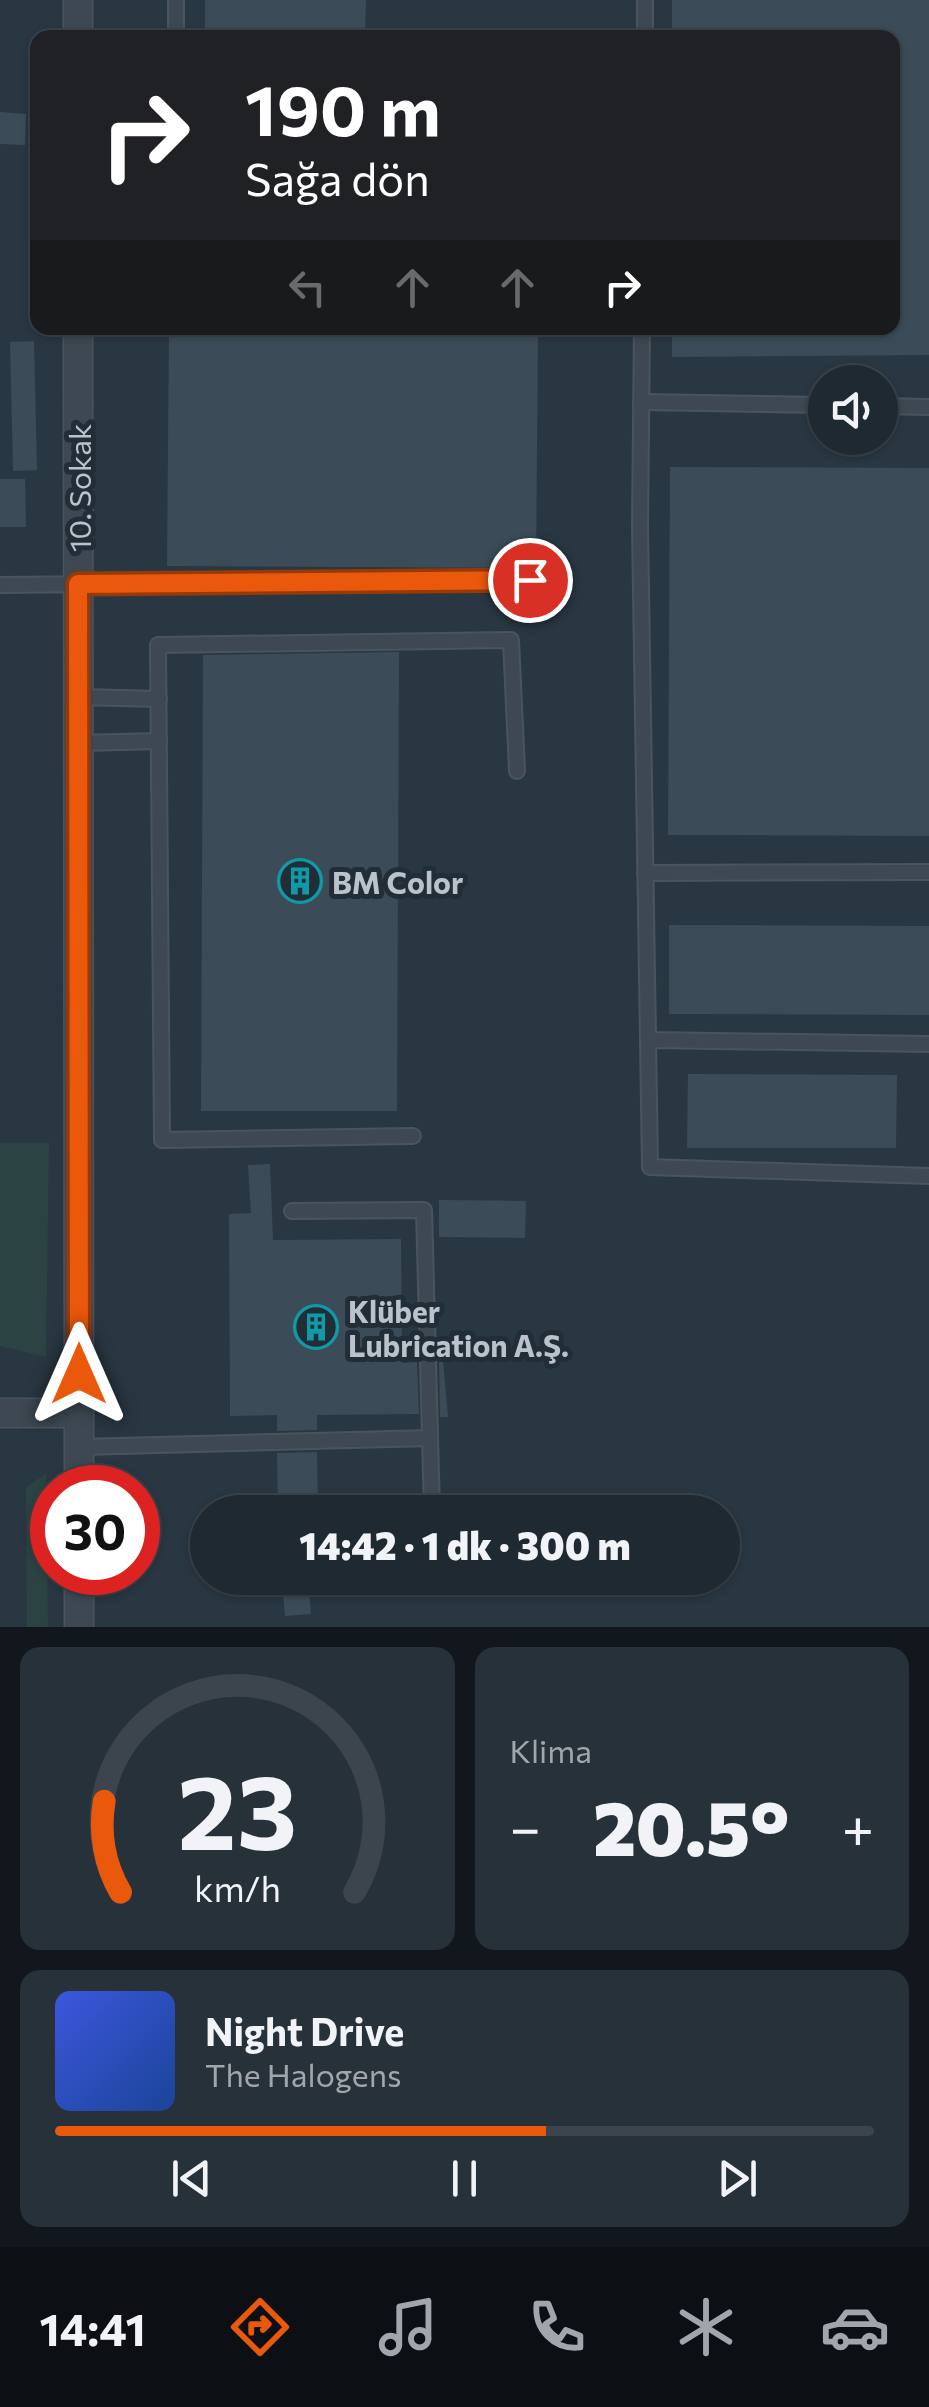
<!DOCTYPE html>
<html lang="tr">
<meta charset="utf-8">
<style>
body{margin:0;font-family:Commissioner,sans-serif;background:#27313a;color:#f1f3f6;height:100vh;display:flex;flex-direction:column;font-size:38px;white-space:nowrap}
*{box-sizing:border-box;margin:0}
p{font-size:32px;color:#a1a6ac}
.icon{flex:none;width:55px;height:55px;fill:none;stroke:currentColor;stroke-width:2;stroke-linecap:round;stroke-linejoin:round}
.map{position:relative;height:1627px;overflow:hidden}
.details{display:flex;flex-direction:column;gap:20px;padding:20px;background:#11171c;flex:1}
.details>*{flex:none}
.banner{position:absolute;left:30px;top:30px;width:870px;height:305px;border-radius:20px;box-shadow:0 2px 8px #0004,0 0 0 2px #3c454d;background:#202124;color:#fff;overflow:hidden}
.controls{position:absolute;left:808px;top:365px;display:grid;gap:20px}
.controls a{display:grid;place-items:center;width:90px;height:90px;border-radius:50%;background:#1f2932;box-shadow:0 2px 8px #0004,0 0 0 2px #3c454d;font-size:50px}
.speed{position:absolute;left:30px;top:1465px;display:flex;gap:20px;font-size:50px;font-weight:700;text-align:center}
.speed>*{display:grid;place-content:center;width:130px;height:130px;border-radius:50%;background:#1f2932;box-shadow:0 2px 8px #0004,0 0 0 2px #3c454d;line-height:1}
.speed .limit{border:15px solid #d22;background:#fff;color:#111}
.pin{position:absolute;display:grid;place-items:center;width:85px;height:85px;color:#fff;margin:-42px;border:5px solid #fff;border-radius:50%;box-shadow:0 2px 10px #0007}
.me{position:absolute;width:110px;margin:-55px;rotate:0deg;stroke-linejoin:round;filter:drop-shadow(0 0 8px #0008)}
.turn{display:flex;align-items:center;gap:35px;height:210px;padding:0 50px;font-size:45px}
.turn .icon{width:130px;height:130px;stroke-width:2.5}
.turn b{display:block;font-size:70px;line-height:85px}
.lanes{display:flex;align-items:center;height:95px;padding:0 50px;background:#0003;justify-content:center;gap:50px;direction:ltr}
.lanes .off{opacity:.35}
.big{font-size:75px;font-weight:800;line-height:1.1}
.details .widget{flex:1;display:flex;flex-direction:column;justify-content:center;gap:15px;min-width:0;padding:0 35px;border-radius:20px;background:#27313a}
.details .dial{align-items:center;gap:0}
.dial svg{height:260px;overflow:visible;fill:none;stroke:#3c454d;stroke-width:7;stroke-linecap:round;text-anchor:middle}
.dial text{fill:#f1f3f6;stroke:none}
.song{display:flex;align-items:center;gap:30px}
.cover{width:120px;height:120px;border-radius:15px;background:linear-gradient(135deg,hsl(230 70% 55%),hsl(220 70% 35%))}
.played{height:10px;border-radius:5px;background:linear-gradient(90deg,#ea580c 60%,#3c454d 60%)}
.keys{display:flex;justify-content:space-around;direction:ltr}
.heat{display:flex;justify-content:space-between;align-items:center;font-size:55px;direction:ltr}
.details .tiles{flex:1;display:grid;gap:20px;grid-template-columns:1fr 1fr}
.widget:last-child{grid-column:span 2}
.trip{position:absolute;left:190px;top:1495px;width:550px;height:100px;border-radius:50px;background:#1f2932;box-shadow:0 2px 8px #0004,0 0 0 2px #3c454d;font-weight:800;line-height:100px;text-align:center}
.dock{display:flex;height:160px;justify-content:space-around;align-items:center;background:#0c1014;color:#a1a6ac}
.dock .icon{width:70px;height:70px}
.dock .on{color:#ea580c}
.dock b{font-size:45px;color:#f1f3f6}
.map>svg:first-child{display:block}
</style>
<div class="map">
<svg width="929" height="1627" viewBox="0 0 929 1627">
<rect width="100%" height="100%" fill="#293742"/>
<g fill="#2b4343">
<path d="M0 1143H49L46 1357 0 1346Z"/>
<path d="M46 1474 48 1627H27L26 1487Z"/>
</g>
<g fill="#3b4c58">
<path d="M205 0H366L365 38H205Z"/>
<path d="M672 0H929V355L672 357V328H892V38H672Z"/>
<path d="M0 112 26 114 25 145 0 144Z"/>
<path d="M169 328H538L536 568 167 566Z"/>
<path d="M34 341 37 470 13 471 10 342Z"/>
<path d="M670 467 929 468V836L668 835Z"/>
<path d="M0 479H25L26 527H0Z"/>
<path d="M399 652 397 1111H201L203 655Z"/>
<path d="M669 925 929 926V1015L669 1014Z"/>
<path d="M688 1074 897 1075 896 1148H687Z"/>
<path d="M270 1164 273 1240 401 1239 402 1363 417 1362 419 1414 317 1415V1430L277 1431V1415L230 1416 229 1214 251 1213 248 1165Z"/>
<path d="M439 1200 526 1201 525 1238 439 1237Z"/>
<path d="M439 1360H443L448 1417H440Z"/>
<path d="M317 1452 318 1512H278L277 1453Z"/>
<path d="M309 1592 311 1614 285 1616 283 1595Z"/>
</g>
<g fill="none" stroke-linecap="round" stroke-linejoin="round">
<g stroke="#4a545e" stroke-width="18">
<g id="service">
<path d="M176 0V38"/>
<path d="M645 38V0"/>
<path d="M642 328 640 526 650 1167 929 1176"/>
<path d="M641 402 825 405"/>
<path d="M880 406 929 407"/>
<path d="M0 585 530 580"/>
<path d="M78 697 159 699"/>
<path d="M78 743 159 741"/>
<path d="M645 873 929 872"/>
<path d="M648 1040 929 1044"/>
<path d="M413 1136 162 1140 158 645 511 640 517 771"/>
<path d="M292 1211 424 1210 432 1512"/>
<path d="M79 1447 430 1438"/>
</g>
</g>
<g stroke="#4a545e" stroke-width="31">
<g id="minor">
<path d="M78 38V0"/>
<path d="M78 328 79 1488"/>
<path d="M0 1413H79"/>
<path d="M79 1572V1627"/>
</g>
</g>
<use href="#service" stroke="#3d4852" stroke-width="14"/>
<use href="#minor" stroke="#3d4852" stroke-width="28"/>
</g>
<g fill="none" stroke-linecap="round" stroke-linejoin="round">
<g stroke="#983908" stroke-width="25">
<path id="route" d="M79 1374 78 584 530 580"/>
</g>
<use href="#route" stroke="#ea580c" stroke-width="18"/>
</g>
<defs>
<g id="building-ring" transform="scale(2.25)"><circle r="9.5" fill="#212d37" stroke="#0f9aa8" stroke-width="1.5"/><path d="M-4-6H4V6H1V3H-1V6H-4ZM-2.5-4.3h1.7v1.8h-1.7ZM.8-4.3h1.7v1.8H.8ZM-2.5-1h1.7V.8h-1.7ZM.8-1h1.7V.8H.8Z" fill="#0f9aa8"/></g>
</defs>
<g fill-rule="evenodd">
<use href="#building-ring" x="300" y="881"/>
<use href="#building-ring" x="316" y="1327"/>
</g>
<g text-anchor="middle" dominant-baseline="central" stroke-width="10" stroke-linejoin="round" paint-order="stroke">
<g font-size="30" fill="#bac3cc" stroke="#212d37">
<text transform="translate(78 488) rotate(-90)">10. Sokak</text>
</g>
<g font-size="30" font-weight="bold" fill="#bac3cc" stroke="#212d37" text-anchor="start">
<text x="332" y="881">BM Color</text>
<text x="348" y="1310">Klüber<tspan x="348" dy="34">Lubrication A.Ş.</tspan></text>
</g>
</g>
</svg>
<div class="controls">
<a><svg class="icon" aria-label="sound" viewBox="0 0 24 24"><path d="M4 9h4l5-4v14l-5-4H4zM17 9q2 3 0 6"/></svg></a>
</div>
<div class="speed"><div class="limit">30</div></div>
<div class="pin" style="left:530px;top:580px;background:#d93025"><svg class="icon" aria-label="arrive" viewBox="0 0 24 24"><path d="M6 21V4h12l-3 4 3 4H6"/></svg></div>
<svg class="me" style="left:79px;top:1374px" viewBox="-20 -20 40 40"><path d="M0-17L14 15 0 8-14 15z" fill="#ea580c" stroke="#fff" stroke-width="4"/></svg>
<div class="trip">14:42 · 1 dk · 300 m</div>
<div class="banner">
<div class="turn"><svg class="icon" aria-label="right" viewBox="0 0 24 24"><path d="M7 20v-9h11M14 6l5 5-5 5"/></svg><div><b>190 m</b>Sağa dön</div></div>
<div class="lanes"><svg class="icon off" aria-label="left" viewBox="0 0 24 24"><path d="M17 20v-9H6M10 6l-5 5 5 5"/></svg><svg class="icon off" aria-label="ahead" viewBox="0 0 24 24"><path d="M12 20V5M6 11l6-6 6 6"/></svg><svg class="icon off" aria-label="ahead" viewBox="0 0 24 24"><path d="M12 20V5M6 11l6-6 6 6"/></svg><svg class="icon" aria-label="right" viewBox="0 0 24 24"><path d="M7 20v-9h11M14 6l5 5-5 5"/></svg></div>
</div>
</div>
<section class="details">
<div class="tiles">
<div class="widget dial"><svg viewBox="0 0 100 80">
<path d="M14 69A42 42 0 1 1 86 69"/>
<path d="M14 69A42 42 0 0 1 9 41" stroke="#ea580c"/>
<text x="50" y="56" font-size="32" font-weight="700">23</text>
<text x="50" y="72" font-size="11">km/h</text>
</svg></div>
<div class="widget"><p>Klima</p>
<div class="heat"><a>−</a><b class="big">20.5°</b><a>+</a></div>
</div>
<div class="widget">
<div class="song"><i class="cover"></i><div><b>Night Drive</b><p>The Halogens</p></div></div>
<div class="played"></div>
<div class="keys"><svg class="icon" aria-label="previous" viewBox="0 0 24 24"><path d="M18 5L8 12l10 7zM5 5v14"/></svg><svg class="icon" aria-label="pause" viewBox="0 0 24 24"><path d="M8 5v14M16 5v14"/></svg><svg class="icon" aria-label="next" viewBox="0 0 24 24"><path d="M6 5l10 7-10 7zM19 5v14"/></svg></div>
</div>
</div>
</section>
<nav class="dock">
<b>14:41</b>
<svg class="icon on" aria-label="directions" viewBox="0 0 24 24"><path d="M12 3l9 9-9 9-9-9zM9 14v-3h6M13 9l2 2-2 2"/></svg>
<svg class="icon" aria-label="music" viewBox="0 0 24 24"><path d="M9 18V5l10-2v13"/><circle cx="6" cy="18" r="3"/><circle cx="16" cy="16" r="3"/></svg>
<svg class="icon" aria-label="phone" viewBox="0 0 24 24"><path d="M5 4h4l2 5-3 2q2 4 5 5l2-3 5 2v4C11 20 4 13 5 4z"/></svg>
<svg class="icon" aria-label="climate" viewBox="0 0 24 24"><path d="M12 3v18M4 7l16 10M4 17L20 7"/></svg>
<svg class="icon" aria-label="car" viewBox="0 0 24 24"><path d="M5 17H2v-5l4-1 3-4h7l3 4 3 1v5h-3M9 17h6M6 11h13"/><circle cx="7" cy="17" r="2"/><circle cx="17" cy="17" r="2"/></svg>
</nav>
